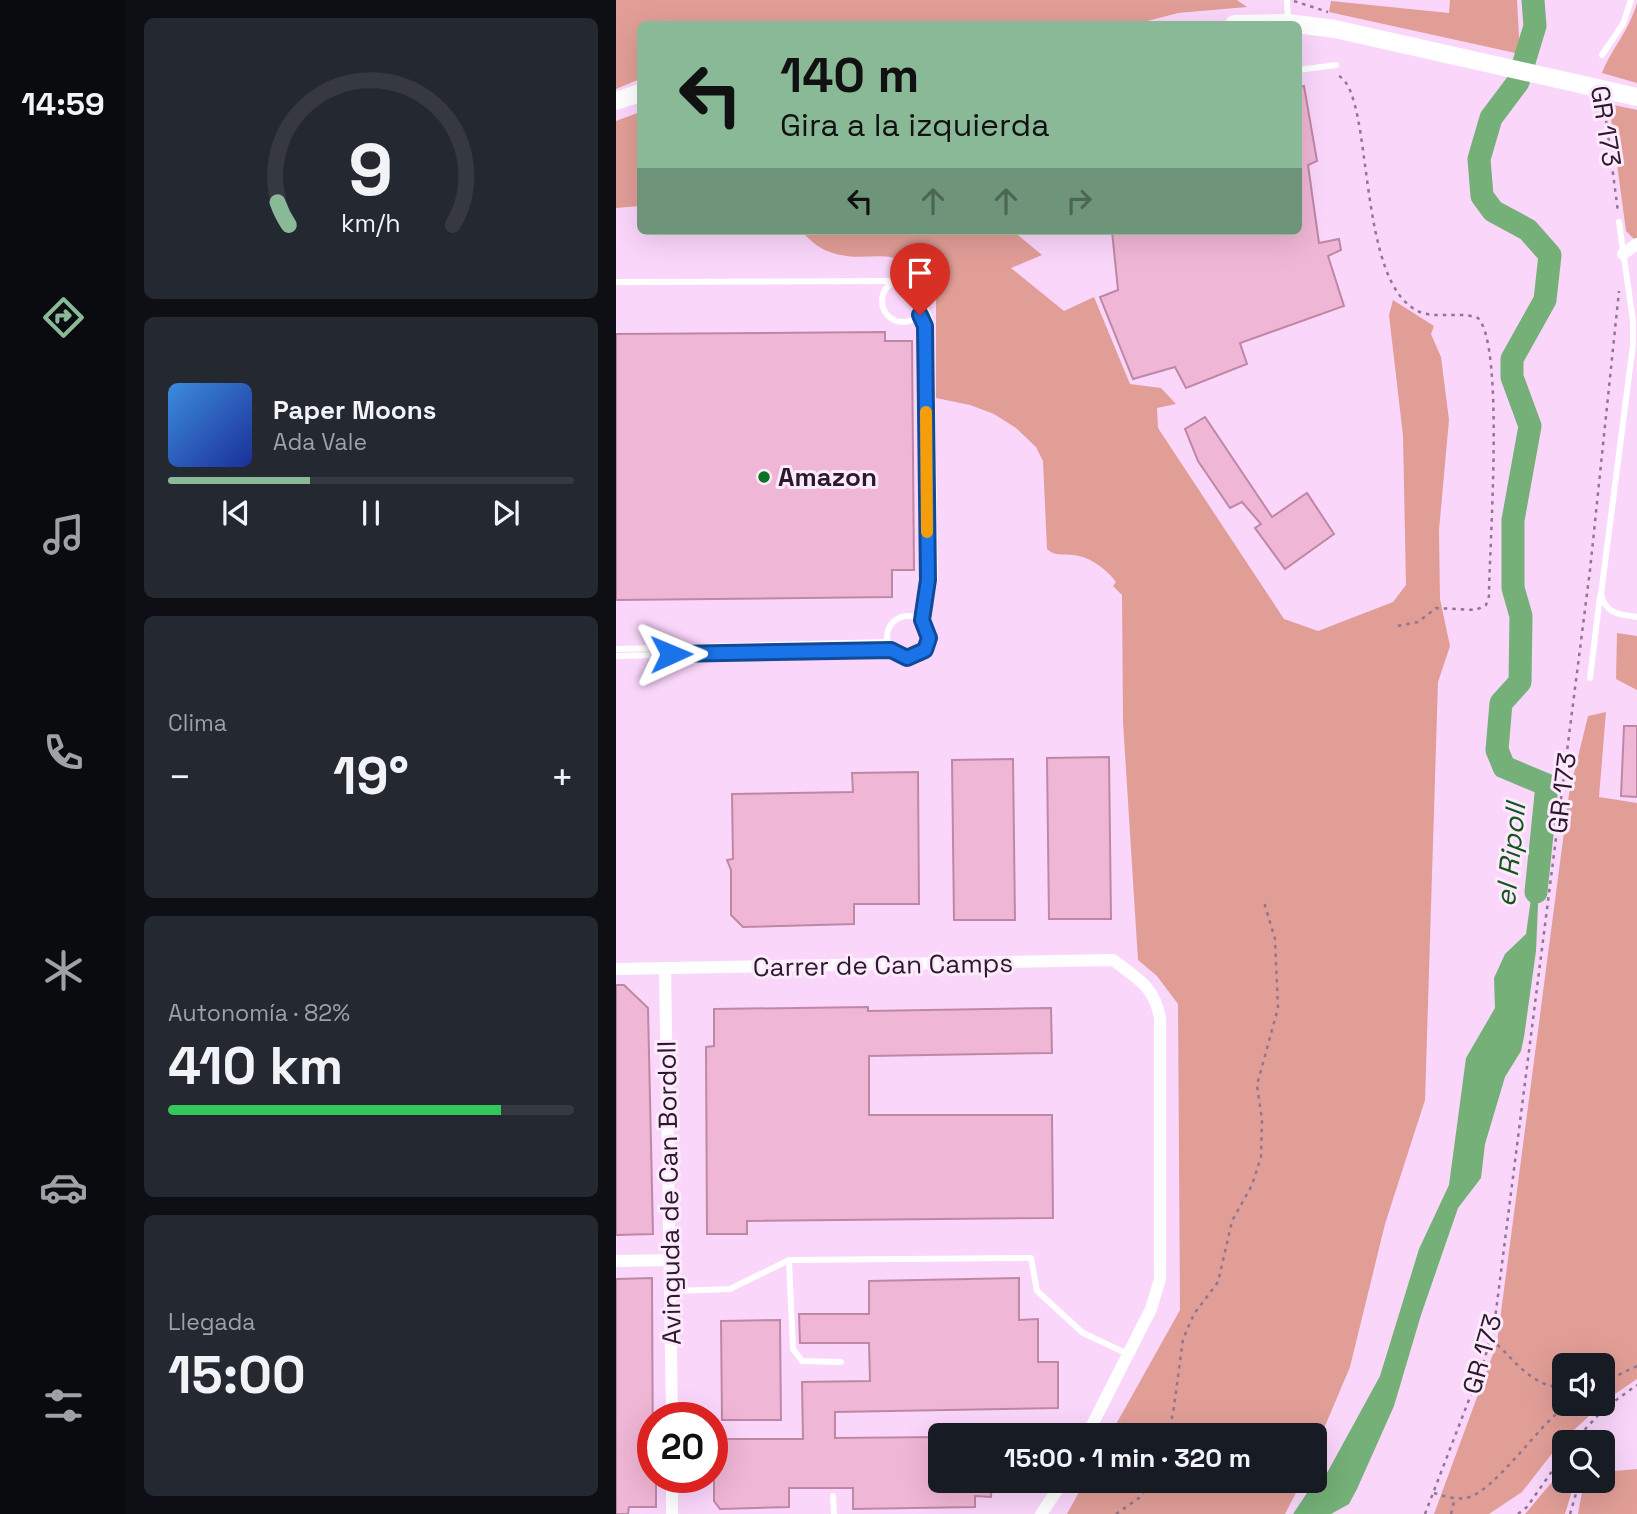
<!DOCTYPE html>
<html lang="es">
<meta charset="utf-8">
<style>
body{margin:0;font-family:"Space Grotesk",sans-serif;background:#242831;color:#f1f3f6;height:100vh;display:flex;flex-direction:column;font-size:26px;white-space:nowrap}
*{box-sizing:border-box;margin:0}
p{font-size:23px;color:#9ea1a6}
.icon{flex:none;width:38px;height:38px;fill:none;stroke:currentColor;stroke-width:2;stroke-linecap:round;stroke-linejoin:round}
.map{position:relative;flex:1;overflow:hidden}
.side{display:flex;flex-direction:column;gap:18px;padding:18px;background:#0d0f14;width:490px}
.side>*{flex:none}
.hud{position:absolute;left:21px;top:21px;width:665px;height:214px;border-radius:10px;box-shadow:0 7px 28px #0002;background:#8ab998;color:#111;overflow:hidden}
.fabs{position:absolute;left:936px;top:1353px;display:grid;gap:14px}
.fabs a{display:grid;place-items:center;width:63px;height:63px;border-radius:10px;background:#171b24;box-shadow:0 7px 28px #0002;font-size:35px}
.speed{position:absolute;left:21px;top:1402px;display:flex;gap:14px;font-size:35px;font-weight:700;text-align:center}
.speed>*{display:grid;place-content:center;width:91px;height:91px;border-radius:50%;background:#171b24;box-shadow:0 7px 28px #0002;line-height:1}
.speed .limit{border:10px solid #d22;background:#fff;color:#111}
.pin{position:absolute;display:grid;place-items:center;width:60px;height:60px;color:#fff;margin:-72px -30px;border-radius:50% 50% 50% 0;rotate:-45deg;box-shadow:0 0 7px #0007}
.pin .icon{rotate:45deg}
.me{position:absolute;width:77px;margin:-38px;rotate:89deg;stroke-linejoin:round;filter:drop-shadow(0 0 5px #0008)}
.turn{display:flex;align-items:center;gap:24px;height:147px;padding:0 28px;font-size:32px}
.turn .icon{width:91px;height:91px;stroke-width:2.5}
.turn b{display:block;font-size:49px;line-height:60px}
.lanes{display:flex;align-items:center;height:66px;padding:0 28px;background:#0003;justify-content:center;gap:35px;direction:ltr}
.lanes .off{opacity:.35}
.big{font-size:52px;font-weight:700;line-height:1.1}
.side .widget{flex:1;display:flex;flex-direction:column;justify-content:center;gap:10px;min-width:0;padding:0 24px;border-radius:10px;background:#242831}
.side .dial{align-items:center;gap:0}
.dial svg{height:182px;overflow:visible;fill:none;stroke:#363941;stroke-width:7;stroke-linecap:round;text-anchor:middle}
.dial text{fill:#f1f3f6;stroke:none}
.song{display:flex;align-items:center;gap:21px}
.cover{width:84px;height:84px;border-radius:10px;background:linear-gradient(135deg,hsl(210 70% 55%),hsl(230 70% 35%))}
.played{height:7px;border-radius:4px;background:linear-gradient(90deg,#8ab998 35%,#363941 35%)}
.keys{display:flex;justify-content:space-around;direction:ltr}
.heat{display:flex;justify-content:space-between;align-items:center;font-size:38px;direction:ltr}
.charge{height:10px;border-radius:5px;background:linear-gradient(90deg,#34c759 82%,#363941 0)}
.trip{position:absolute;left:312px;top:1423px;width:399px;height:70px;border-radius:10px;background:#171b24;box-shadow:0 7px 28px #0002;font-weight:700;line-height:70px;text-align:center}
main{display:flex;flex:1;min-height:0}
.dock{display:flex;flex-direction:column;width:126px;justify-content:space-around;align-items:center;background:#090b0e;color:#9ea1a6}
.dock .icon{width:49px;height:49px}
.dock .selected{color:#8ab998}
.dock b{font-size:32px;color:#f1f3f6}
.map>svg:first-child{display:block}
</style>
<main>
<nav class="dock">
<b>14:59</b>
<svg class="icon selected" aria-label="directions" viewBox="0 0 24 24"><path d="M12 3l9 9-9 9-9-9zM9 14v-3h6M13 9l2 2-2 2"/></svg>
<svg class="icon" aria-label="music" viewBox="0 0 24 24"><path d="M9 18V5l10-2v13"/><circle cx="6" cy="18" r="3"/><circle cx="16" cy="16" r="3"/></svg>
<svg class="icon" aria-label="phone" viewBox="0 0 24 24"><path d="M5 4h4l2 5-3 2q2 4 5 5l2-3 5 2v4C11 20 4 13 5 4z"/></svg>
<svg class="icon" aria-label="climate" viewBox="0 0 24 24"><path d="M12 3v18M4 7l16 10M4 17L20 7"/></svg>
<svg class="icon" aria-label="car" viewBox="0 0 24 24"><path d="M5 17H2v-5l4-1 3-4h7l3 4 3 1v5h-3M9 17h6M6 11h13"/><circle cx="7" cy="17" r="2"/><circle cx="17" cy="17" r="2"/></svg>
<svg class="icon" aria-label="filters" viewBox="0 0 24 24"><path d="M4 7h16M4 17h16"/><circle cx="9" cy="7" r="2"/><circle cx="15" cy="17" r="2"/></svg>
</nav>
<section class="side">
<div class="widget dial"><svg viewBox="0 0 100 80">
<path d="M14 69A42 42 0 1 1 86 69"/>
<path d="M14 69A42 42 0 0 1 9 59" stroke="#8ab998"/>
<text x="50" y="56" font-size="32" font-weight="700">9</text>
<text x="50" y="72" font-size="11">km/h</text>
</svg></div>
<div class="widget">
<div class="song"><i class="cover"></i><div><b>Paper Moons</b><p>Ada Vale</p></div></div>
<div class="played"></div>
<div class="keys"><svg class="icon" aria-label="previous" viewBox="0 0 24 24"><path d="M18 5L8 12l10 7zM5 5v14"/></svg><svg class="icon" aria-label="pause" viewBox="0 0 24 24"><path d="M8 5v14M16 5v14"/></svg><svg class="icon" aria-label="next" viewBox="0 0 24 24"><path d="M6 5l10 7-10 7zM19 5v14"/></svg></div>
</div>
<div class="widget"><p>Clima</p>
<div class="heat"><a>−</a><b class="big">19°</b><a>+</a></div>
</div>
<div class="widget"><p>Autonomía · 82%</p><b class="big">410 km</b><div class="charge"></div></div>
<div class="widget"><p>Llegada</p><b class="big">15:00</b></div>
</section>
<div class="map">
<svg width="1021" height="1514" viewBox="0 0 1021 1514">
<rect width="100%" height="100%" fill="#fad6fb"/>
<g fill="#e19e97">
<path d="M0 0H621L631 7 562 13 520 24H24V79L0 89Z"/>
<path d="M834 0H901L904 54 713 12 715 1 833 13Z"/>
<path d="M1021 3V83L986 73C997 46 1012 33 1021 3Z"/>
<path d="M993 104 1021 110V242L1010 231Z"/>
<path d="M24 112V206L0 208V121Z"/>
<path d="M185 231H397L426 255 395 268 448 311 478 297 514 384 545 388 560 404 541 408 542 428 668 619 702 631 777 602 790 585 787 436 773 315 777 300 818 326 815 334 825 357 833 420 823 530 824 599 834 646 822 682 809 1100 769 1224 734 1367 698 1452V1435H494L564 1310 562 1004 541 976 522 960 507 722 506 595 497 586 500 582C492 571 477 559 463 556 451 553 441 558 431 549L427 461 420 447 400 428 378 414 354 405 320 398V295C282 233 256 269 211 251 201 247 193 239 185 231Z"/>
<path d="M1001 633 1021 636V690L1000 679Z"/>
<path d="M990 712 983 797 1021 803V1379L987 1402V1365H948V1404H986L945 1442 906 1492 873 1514H818L881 1343 953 794 972 716Z"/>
<path d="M1021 1469V1514H962L968 1481 987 1480V1472Z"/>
<path d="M948 1475V1480L959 1481 949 1514H909L936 1482Z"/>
<path d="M469 1481V1480L686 1481 669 1514H451Z"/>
</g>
<path fill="#74b077" d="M924 860 920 951 908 1037 905 1051 889 1077 869 1144 865 1178 842 1208 805 1315 778 1406 741 1489 733 1504 715 1514H677L695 1487 711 1473 764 1376 803 1249 833 1185 850 1058 879 1008 878 978 889 954 910 934 920 863Z"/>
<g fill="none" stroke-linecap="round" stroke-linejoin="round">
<path stroke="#74b077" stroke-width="23" d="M917 0 919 26 902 82 875 118 863 159 866 196 877 211 912 230 934 255 929 300 896 359V377L914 426 897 520V588L905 616 904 682 885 703 881 750 888 767 931 785 920 892"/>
</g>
<g fill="#f0b6d5" stroke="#be88a5" stroke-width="2">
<path d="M688 86 701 161 692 165 703 243 723 239 725 250 712 256 728 306 624 343 631 364 570 388 559 367 517 379 484 297 502 290 496 231H682V87Z"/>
<path d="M269 332V341H296L298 570H276V597L0 600V334Z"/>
<path d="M589 417 656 517 691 493 718 534 669 569 639 528 645 524 626 502 614 508 582 461 569 429Z"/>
<path d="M1008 726H1021V797L1005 796Z"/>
<path d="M493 757 495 919H433L431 758Z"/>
<path d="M397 759 399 920H338L336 760Z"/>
<path d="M302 772 303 904H238V924L127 927 115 915V870L111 860 117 859 116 794 237 792 236 773Z"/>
<path d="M0 985H8L32 1008 37 1234 0 1235Z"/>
<path d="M252 1007V1011L435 1008 436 1053 253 1056V1115H436L437 1218 131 1221V1234H91L90 1047 98 1046V1009Z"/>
<path d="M36 1278 37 1477H40V1507H13L12 1514H0V1279Z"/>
<path d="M403 1278V1320L422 1319V1362H442V1408L219 1412V1438L324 1437V1480H376L375 1497 359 1496V1507L237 1509V1488H173V1507L104 1509 98 1501V1439H187L186 1382 254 1381 253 1343H184L183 1314H253V1281Z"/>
<path d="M164 1320 165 1420H106L105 1321Z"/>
</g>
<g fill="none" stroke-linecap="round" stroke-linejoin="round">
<g stroke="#907691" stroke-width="2.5" stroke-dasharray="3.5 5" stroke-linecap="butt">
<path d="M678 1 712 12"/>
<path d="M723 76C759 96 739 285 804 312 822 319 843 311 862 318 889 346 873 549 873 596L870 605 860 610 820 608 802 622 781 626"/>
<path d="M988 104 1002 212"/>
<path d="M875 1339C894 1355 908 1377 932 1385 936 1387 943 1385 948 1385"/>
<path d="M987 1382 1021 1366"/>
<path d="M550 1435 557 1414 567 1339 578 1314 602 1282 616 1221 636 1185 645 1157 646 1120 641 1085 662 1008 659 939 648 902"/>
<path d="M957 1442 989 1408 1021 1385"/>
<path d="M818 1493C828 1496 839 1500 850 1498 878 1493 923 1424 952 1404"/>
<path d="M500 1514 523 1498 536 1480"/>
<path d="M809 1514 869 1358 879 1319 974 570 1003 291"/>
<path d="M835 1514 839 1498"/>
<path d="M902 1514 911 1507 948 1454"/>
<path d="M954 1514 964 1480"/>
</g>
<g stroke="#fff" stroke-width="6">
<path d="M671 0 672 22"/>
<path d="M986 55 1007 24 1015 0"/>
<path d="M682 70 720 65"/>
<path d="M1003 222 1017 321V345L985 594C989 613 1003 615 1021 617"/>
<circle cx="287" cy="301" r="21"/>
<path d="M0 282 281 281"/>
<path d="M308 302 315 324 319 579 310 625"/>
<path d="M304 315 309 326 312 580 306 620"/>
<circle cx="292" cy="637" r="21"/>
<path d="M0 649 272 642"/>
<path d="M0 656 275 650"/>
<path d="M974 678 984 596"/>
<path d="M173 1260 177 1349 186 1361 225 1362"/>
<path d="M57 1291 114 1289 173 1260 415 1258 421 1291 467 1333 512 1354"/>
<path d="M217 1496 218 1514"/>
</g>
<g stroke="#fff" stroke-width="12">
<path d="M1007 254 1021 244"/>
<path d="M49 968 56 1418"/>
<path d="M0 969 497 960C522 979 538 986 544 1018V1279L535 1309 471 1435"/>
<path d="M0 1261 56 1260"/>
<path d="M56 1514V1477"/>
<path d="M425 1514 448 1480"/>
</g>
<g stroke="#fff" stroke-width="18">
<path d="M618 24 672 23 719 29 1021 97"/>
<path d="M0 101 24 93"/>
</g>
</g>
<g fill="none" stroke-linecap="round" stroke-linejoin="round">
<g stroke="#114b97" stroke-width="18">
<path id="route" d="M55 654 275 650 291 658 309 650 313 638 306 620 312 580 309 326 304 315"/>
</g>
<use href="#route" stroke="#1a73e8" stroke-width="12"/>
<path stroke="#f59e0b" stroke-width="12" d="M310 412 311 532"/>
</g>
<circle fill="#0c7324" stroke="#fdeafd" stroke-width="2.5" cx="148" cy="477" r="7"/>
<g text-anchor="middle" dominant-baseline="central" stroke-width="6" stroke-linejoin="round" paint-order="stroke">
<g font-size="26" fill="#2a1a2b" stroke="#fdeafd">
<text transform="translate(990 126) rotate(81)">GR 173</text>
<text transform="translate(946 793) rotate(-83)">GR 173</text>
<text transform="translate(267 965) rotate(-1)">Carrer de Can Camps</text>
<text transform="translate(53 1193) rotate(-91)">Avinguda de Can Bordoll</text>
<text transform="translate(866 1354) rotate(-74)">GR 173</text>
</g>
<g font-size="26" font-weight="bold" fill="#2a1a2b" stroke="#fdeafd" text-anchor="start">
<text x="162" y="477">Amazon</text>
</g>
<g font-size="28" font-style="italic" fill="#155620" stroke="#fdeafd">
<text transform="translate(894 855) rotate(-84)">el Ripoll</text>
</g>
</g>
</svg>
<div class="fabs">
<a><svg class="icon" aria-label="sound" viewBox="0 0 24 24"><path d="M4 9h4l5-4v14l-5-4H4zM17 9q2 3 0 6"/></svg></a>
<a><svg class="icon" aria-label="search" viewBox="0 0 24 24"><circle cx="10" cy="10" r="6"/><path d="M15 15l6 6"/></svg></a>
</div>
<div class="speed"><div class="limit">20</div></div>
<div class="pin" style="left:304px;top:315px;background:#d93025"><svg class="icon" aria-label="arrive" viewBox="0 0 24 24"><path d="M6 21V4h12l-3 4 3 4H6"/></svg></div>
<svg class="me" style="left:55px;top:654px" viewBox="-20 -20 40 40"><path d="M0-17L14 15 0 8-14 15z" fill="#1a73e8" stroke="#fff" stroke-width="4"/></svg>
<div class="trip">15:00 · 1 min · 320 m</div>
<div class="hud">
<div class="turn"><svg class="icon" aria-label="left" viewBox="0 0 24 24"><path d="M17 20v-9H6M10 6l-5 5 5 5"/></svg><div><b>140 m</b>Gira a la izquierda</div></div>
<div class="lanes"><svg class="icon" aria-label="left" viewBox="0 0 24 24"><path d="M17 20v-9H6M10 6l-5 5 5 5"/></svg><svg class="icon off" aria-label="ahead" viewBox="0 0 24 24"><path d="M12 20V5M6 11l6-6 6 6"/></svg><svg class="icon off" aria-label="ahead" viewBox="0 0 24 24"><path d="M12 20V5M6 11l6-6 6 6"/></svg><svg class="icon off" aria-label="right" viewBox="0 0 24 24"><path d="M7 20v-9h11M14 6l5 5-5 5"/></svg></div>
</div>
</div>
</main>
